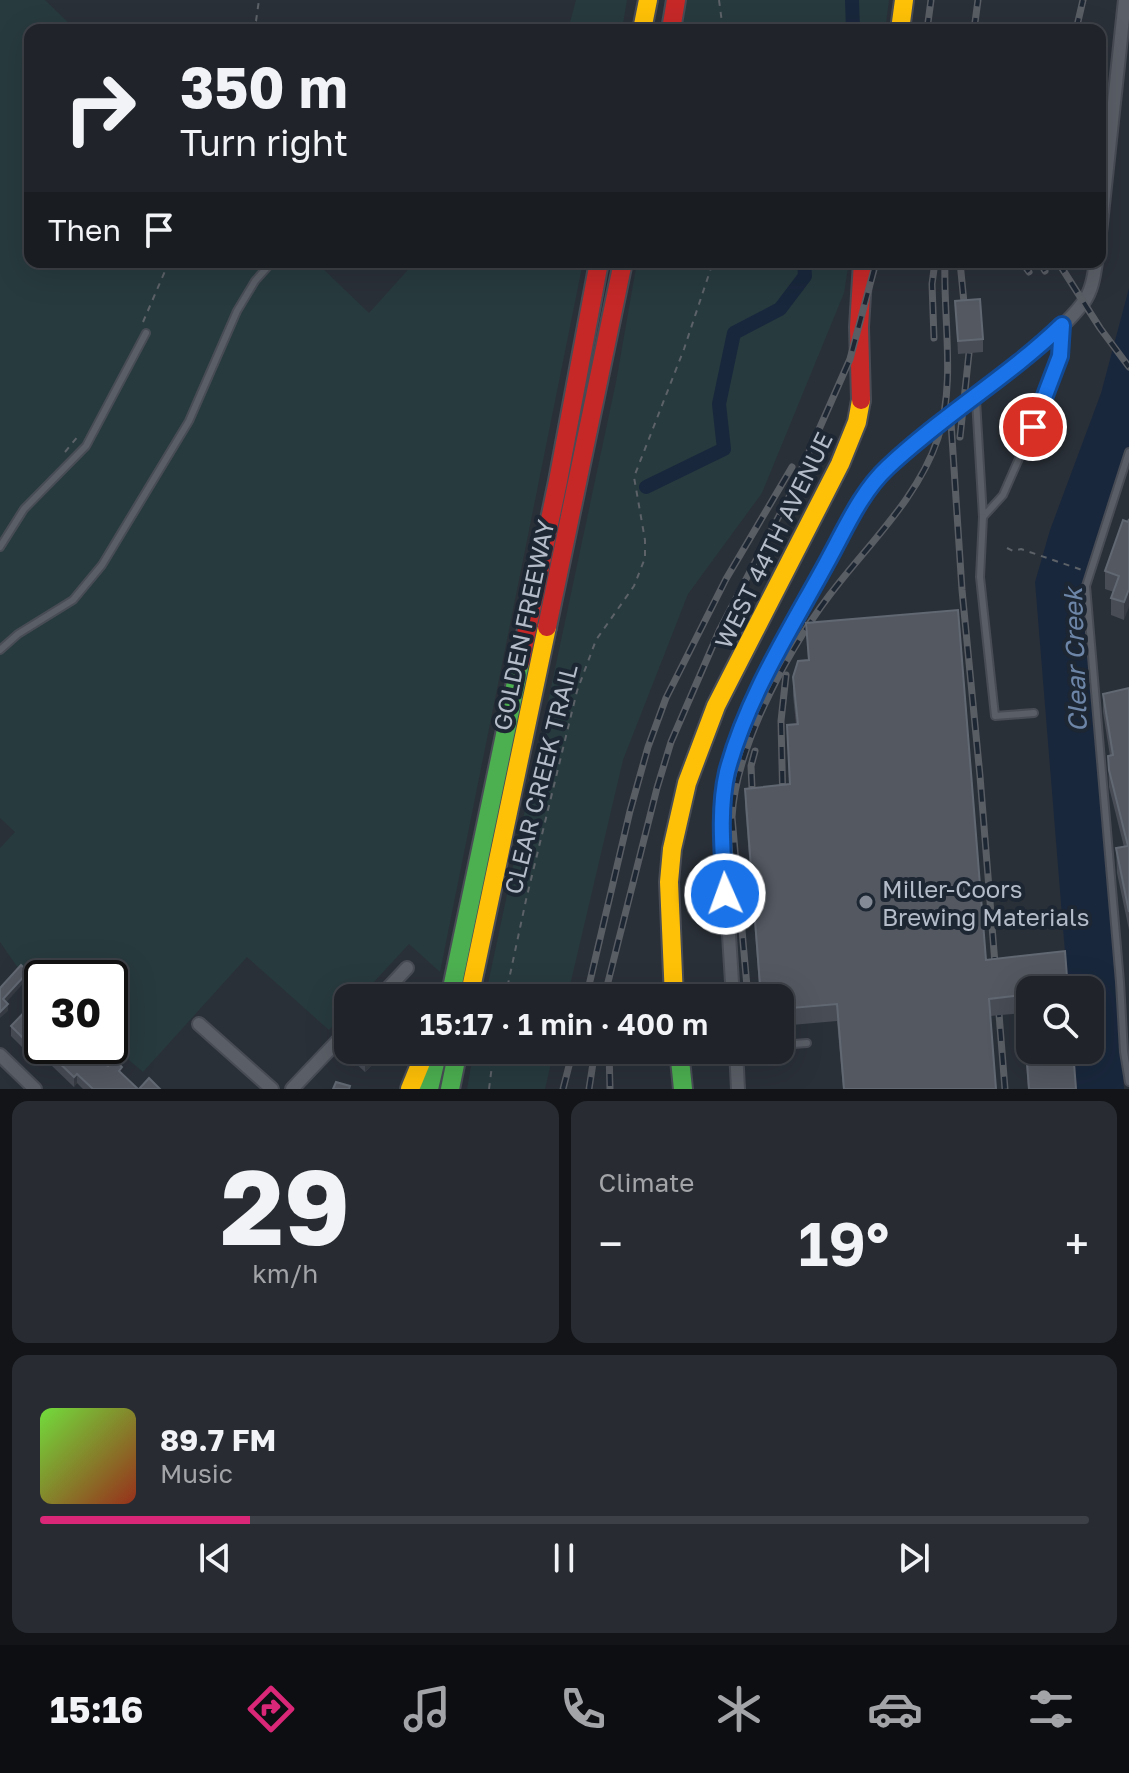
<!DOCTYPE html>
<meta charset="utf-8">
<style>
body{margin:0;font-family:"Golos Text",sans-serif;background:#282c32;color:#f1f3f6;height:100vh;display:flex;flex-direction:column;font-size:30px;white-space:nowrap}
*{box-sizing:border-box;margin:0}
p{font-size:26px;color:#a2a4a8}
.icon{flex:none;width:44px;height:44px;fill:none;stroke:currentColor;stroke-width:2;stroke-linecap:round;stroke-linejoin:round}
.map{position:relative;height:1089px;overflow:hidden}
.sheet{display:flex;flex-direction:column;gap:12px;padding:12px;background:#121417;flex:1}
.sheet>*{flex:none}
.top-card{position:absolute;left:24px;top:24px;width:1082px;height:244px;border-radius:16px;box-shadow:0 8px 32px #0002,0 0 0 2px #3d4147;background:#20242a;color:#f1f3f6;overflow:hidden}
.buttons{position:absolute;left:1016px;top:976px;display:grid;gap:16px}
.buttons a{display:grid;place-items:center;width:88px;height:88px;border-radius:16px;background:#20242a;box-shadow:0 8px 32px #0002,0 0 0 2px #3d4147;font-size:40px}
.speed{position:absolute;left:24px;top:960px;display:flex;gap:16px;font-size:40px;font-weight:700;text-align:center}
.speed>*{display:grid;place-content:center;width:104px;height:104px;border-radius:50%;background:#20242a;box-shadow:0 8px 32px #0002,0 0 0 2px #3d4147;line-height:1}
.speed .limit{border:4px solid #111;border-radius:12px;background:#fff;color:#111}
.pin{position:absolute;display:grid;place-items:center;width:68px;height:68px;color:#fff;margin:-34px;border:4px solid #fff;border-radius:50%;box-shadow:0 2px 8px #0007}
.me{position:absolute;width:88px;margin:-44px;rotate:358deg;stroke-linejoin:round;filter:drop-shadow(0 0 6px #0008)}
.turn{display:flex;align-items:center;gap:28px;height:168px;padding:0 24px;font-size:36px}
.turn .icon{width:104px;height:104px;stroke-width:2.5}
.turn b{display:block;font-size:56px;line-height:68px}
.then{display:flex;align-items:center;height:76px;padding:0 24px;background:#0003;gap:16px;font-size:30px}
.big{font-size:60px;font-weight:600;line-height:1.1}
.sheet .tile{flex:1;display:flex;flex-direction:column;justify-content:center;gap:12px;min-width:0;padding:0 28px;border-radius:16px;background:#282c32}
.sheet .dial{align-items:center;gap:0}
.dial b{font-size:104px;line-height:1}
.song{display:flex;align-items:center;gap:24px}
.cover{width:96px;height:96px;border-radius:12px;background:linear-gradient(135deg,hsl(100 70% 55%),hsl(10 70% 35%))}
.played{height:8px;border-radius:4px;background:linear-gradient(90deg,#db2777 20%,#3d4147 20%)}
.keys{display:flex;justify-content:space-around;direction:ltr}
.heat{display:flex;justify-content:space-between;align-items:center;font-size:44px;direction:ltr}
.sheet .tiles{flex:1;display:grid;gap:12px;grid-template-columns:1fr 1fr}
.tile:last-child{grid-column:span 2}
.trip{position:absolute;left:334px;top:984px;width:460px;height:80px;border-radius:16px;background:#20242a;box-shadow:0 8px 32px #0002,0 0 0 2px #3d4147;font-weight:600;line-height:80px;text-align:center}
.menu{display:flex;height:128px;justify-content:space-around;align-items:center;background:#0d0e11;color:#a2a4a8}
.menu .icon{width:56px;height:56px}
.menu .current{color:#db2777}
.menu b{font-size:36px;color:#f1f3f6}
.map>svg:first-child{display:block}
</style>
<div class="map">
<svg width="1129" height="1089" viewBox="0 0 1129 1089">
<rect width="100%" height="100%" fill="#2a3038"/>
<g fill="#273a3e">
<path d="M0 0H45L76 30H30V262H316L369 313 415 262H583L440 972 409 944 359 998H348V1010L329 1030 247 957 143 1072 110 1044V978H42V988L18 968 0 942V848L15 832 0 818Z"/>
<path d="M576 0H627L622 30H568Z"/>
<path d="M681 0H889L885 30H677Z"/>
<path d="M637 262H849L844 293 762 493 688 594 623 760 567 998H485L616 382Z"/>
<path d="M474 1050H554L545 1089H467Z"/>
</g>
<path fill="#19273c" d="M1129 288V446L1084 578 1124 1089H1077L1074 1050H1090V990H1068L1035 582 1050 530 1101 393Z"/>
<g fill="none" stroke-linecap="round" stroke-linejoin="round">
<g stroke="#19273c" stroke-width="14">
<path d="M852 0 853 30"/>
<path d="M646 487 724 449 719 404 734 333 780 309 805 276 804 262"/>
</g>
<g stroke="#484c55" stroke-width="10">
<g id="lane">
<path d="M976 400 983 517 1003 495 1043 404 1060 356 1062 328"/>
<path d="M1129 452 1086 586 1120 982 1124 1052 1129 1082"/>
<path d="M983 517 980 577 995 716 1034 713"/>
<path d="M0 547 24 509 86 446 146 333"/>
<path d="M0 650 18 634 73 600 102 565 189 421 237 311 255 281 272 262"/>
<path d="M780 1045 807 1043"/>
</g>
</g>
<g stroke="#484c55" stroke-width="16">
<g id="street">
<path d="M1100 233 1125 0"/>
<path d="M379 998 407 968"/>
<path d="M733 998 722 824 726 776 738 739 755 699 864 494C910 441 971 404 1025 359 1045 342 1067 324 1083 303 1092 291 1094 276 1096 262"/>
<path d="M199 1024 272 1089"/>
<path d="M736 1050 738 1089"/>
<path d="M0 1055 35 1089"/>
<path d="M292 1089 348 1030"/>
</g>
</g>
<g stroke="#484c55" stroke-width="22">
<g id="fast">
<path d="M450 998 520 663"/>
<path d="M679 1050 683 1089"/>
<path d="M429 1089 438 1050"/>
<path d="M450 1089 458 1050"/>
</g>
</g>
<g stroke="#484c55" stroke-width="22">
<g id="slow">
<path d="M642 30 648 0"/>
<path d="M900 30 904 0"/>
<path d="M469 998 547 627"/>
<path d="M674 998 669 882 672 849 687 783 716 706 840 464 857 422 861 400"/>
<path d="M410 1089 426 1050"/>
</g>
</g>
<g stroke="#484c55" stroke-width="22">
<g id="jam">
<path d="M671 30 676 0"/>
<path d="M861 400 859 327 863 262"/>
<path d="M547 627 623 262"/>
<path d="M520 663 558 481 599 262"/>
</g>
</g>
<g stroke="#5c6268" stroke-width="2" stroke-dasharray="6 6" stroke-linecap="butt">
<path d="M719 0 723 30"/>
<path d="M248 30 256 21 259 0"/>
<path d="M143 322 169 262"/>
<path d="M65 452 79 435"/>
<path d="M1007 548 1013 551 1021 549 1082 570"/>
<path d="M505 998 526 900 577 691 596 640 634 586 645 558V540L634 477 684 349 713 262"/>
<path d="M489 1089 494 1050"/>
</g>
<use href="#lane" stroke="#5a5e66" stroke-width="6"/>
<use href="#street" stroke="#5a5e66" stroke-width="12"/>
<use href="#fast" stroke="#4caf50" stroke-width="18"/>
<use href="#slow" stroke="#ffc107" stroke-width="18"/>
<use href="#jam" stroke="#c62828" stroke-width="18"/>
<g stroke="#595d64" stroke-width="7">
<g id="rail">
<path d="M927 30 931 0"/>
<path d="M974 30 978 0"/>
<path d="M1076 30 1083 0"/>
<path d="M1022 262 1029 272"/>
<path d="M1040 262 1045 271"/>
<path d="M1058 262 1100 328 1129 367"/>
<path d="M934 338 932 284 935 262"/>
<path d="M950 407 962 590 980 776 1005 1089"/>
<path d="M960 437 969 353 960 262"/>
<path d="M783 807 781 721 786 675"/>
<path d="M753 810 751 766 755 751"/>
<path d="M586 998 630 811 648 747 666 698 726 579 792 467"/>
<path d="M604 998 657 788 671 742 720 629 791 493 850 359 876 262"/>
<path d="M748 998 732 817C736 743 793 640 839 583 875 538 920 493 938 438 956 382 943 319 945 262"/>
<path d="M609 1050 610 1089"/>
<path d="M563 1089 573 1050"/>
<path d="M589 1089 595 1050"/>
</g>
</g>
<use href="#rail" stroke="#1d2633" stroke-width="4" stroke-dasharray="12" stroke-linecap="butt"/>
</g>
<g fill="#474c55">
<path d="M955 301 983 339V352L958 354Z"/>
<path d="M1128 522 1124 620 1111 615V598L1114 592 1105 589V571Z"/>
<path d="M806 623 986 960 1065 951 1076 1089H1028L1022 1013 990 1016 996 1089H843L837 1021 780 1026V998H760L745 806V789L789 784 787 725 796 724 793 695V677L808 660Z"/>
<path d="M1129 688V930L1117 873 1116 848 1124 847 1109 787 1108 756H1110L1103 712V694Z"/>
<path d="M11 1026 88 1046V1049L103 1063 122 1074 138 1089H83L77 1083 74 1087 28 1043 23 1048 11 1036Z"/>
<path d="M350 1050H387L365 1072 350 1058Z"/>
</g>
<g fill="#373c44">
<path d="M1129 589V607L1124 620V602Z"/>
<path d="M28 972V978L3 1006V999Z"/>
<path d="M8 1004V1011L0 1018V1012Z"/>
<path d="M28 1033V1043L23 1048V1038Z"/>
<path d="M378 1050H387L365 1072V1064Z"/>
<path d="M77 1074V1083L74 1087V1077Z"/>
</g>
<g fill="#535861" stroke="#626872" stroke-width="2">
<path d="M980 299 983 339 958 341 955 301Z"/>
<path d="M1129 519V589L1124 602 1111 598 1119 576 1105 571 1123 520 1128 522Z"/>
<path d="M958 610 986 960 1065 951 1068 990H1030V1050H1073L1076 1089H1029L1022 995 989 999 996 1089H844L837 1004 780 1009V998H761L745 789 790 784 787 725 798 724 793 677 798 661 809 660 806 623Z"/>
<path d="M1129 688V912L1116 848 1128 846 1109 770 1108 756 1113 755 1103 694Z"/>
<path d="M21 965 28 972 3 999 8 1004 0 1012V988Z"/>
<path d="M34 1002 40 1007 42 1005V1046H85L103 1063 108 1066 114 1059 122 1067 119 1071 138 1089H93L77 1074 74 1077 28 1033 23 1038 11 1026Z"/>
<path d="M351 1050H378L365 1064Z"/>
<path d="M149 1078 160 1089H139Z"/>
<path d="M336 1082 350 1086 349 1089H333Z"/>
</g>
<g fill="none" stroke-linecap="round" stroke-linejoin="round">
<g stroke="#114b97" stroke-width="20">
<path id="route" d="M725 894C723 855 718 811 727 772 746 699 790 630 826 564 845 530 860 493 888 467 943 415 1008 377 1062 325L1060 356 1033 427"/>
</g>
<use href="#route" stroke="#1a73e8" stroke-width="14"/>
</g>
<circle fill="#848b96" stroke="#1d2633" stroke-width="3" cx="866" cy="902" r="8"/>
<g text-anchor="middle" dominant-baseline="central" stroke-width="8" stroke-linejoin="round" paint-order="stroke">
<g font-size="24" fill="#b4bcc9" stroke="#1d2633">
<text transform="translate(773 540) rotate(-64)">WEST 44TH AVENUE</text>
<text transform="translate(523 625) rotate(-78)">GOLDEN FREEWAY</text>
<text transform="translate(540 779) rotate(-76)">CLEAR CREEK TRAIL</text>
</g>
<g font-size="24" fill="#b4bcc9" stroke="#1d2633" text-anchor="start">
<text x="882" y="888">Miller-Coors<tspan x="882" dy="28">Brewing Materials</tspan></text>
</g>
<g font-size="26" font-style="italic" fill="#6d86a8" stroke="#1d2633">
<text transform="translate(1075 660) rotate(-92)">Clear Creek</text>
</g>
</g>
</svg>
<div class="buttons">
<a><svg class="icon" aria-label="search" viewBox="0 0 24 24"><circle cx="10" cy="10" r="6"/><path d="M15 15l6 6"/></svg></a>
</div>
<div class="speed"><div class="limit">30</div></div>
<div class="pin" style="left:1033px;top:427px;background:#d93025"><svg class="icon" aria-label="arrive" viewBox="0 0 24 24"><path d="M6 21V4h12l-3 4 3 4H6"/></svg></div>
<svg class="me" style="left:725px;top:894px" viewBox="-20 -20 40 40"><circle r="17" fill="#1a73e8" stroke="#fff" stroke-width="3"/><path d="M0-11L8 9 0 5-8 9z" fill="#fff"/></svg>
<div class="trip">15:17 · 1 min · 400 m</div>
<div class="top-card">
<div class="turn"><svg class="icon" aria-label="right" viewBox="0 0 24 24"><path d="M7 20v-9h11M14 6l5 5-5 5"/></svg><div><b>350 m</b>Turn right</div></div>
<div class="then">Then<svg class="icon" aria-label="arrive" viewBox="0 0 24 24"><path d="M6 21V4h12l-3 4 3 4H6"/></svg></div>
</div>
</div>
<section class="sheet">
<div class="tiles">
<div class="tile dial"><b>29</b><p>km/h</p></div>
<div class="tile"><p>Climate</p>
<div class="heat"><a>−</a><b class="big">19°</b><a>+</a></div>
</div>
<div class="tile">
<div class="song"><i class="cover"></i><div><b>89.7 FM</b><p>Music</p></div></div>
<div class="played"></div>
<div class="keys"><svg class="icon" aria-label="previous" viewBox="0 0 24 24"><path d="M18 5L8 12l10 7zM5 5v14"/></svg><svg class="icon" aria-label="pause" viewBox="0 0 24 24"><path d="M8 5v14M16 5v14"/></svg><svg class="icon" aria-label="next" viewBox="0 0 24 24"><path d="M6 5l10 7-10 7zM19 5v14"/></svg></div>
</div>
</div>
</section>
<nav class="menu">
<b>15:16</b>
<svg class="icon current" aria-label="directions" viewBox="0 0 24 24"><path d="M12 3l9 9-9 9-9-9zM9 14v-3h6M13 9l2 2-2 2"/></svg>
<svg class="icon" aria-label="music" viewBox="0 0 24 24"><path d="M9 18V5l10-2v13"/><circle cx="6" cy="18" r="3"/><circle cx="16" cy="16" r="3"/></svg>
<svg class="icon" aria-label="phone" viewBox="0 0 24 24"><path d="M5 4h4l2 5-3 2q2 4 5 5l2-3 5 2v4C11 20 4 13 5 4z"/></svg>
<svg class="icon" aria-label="climate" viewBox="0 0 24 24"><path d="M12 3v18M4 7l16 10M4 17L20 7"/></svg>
<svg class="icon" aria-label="car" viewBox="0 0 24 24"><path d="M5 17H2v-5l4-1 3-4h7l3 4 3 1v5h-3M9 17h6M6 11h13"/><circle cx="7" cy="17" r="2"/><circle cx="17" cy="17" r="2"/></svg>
<svg class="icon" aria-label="filters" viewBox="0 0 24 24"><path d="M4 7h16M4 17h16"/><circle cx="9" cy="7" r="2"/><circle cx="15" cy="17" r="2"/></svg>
</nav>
